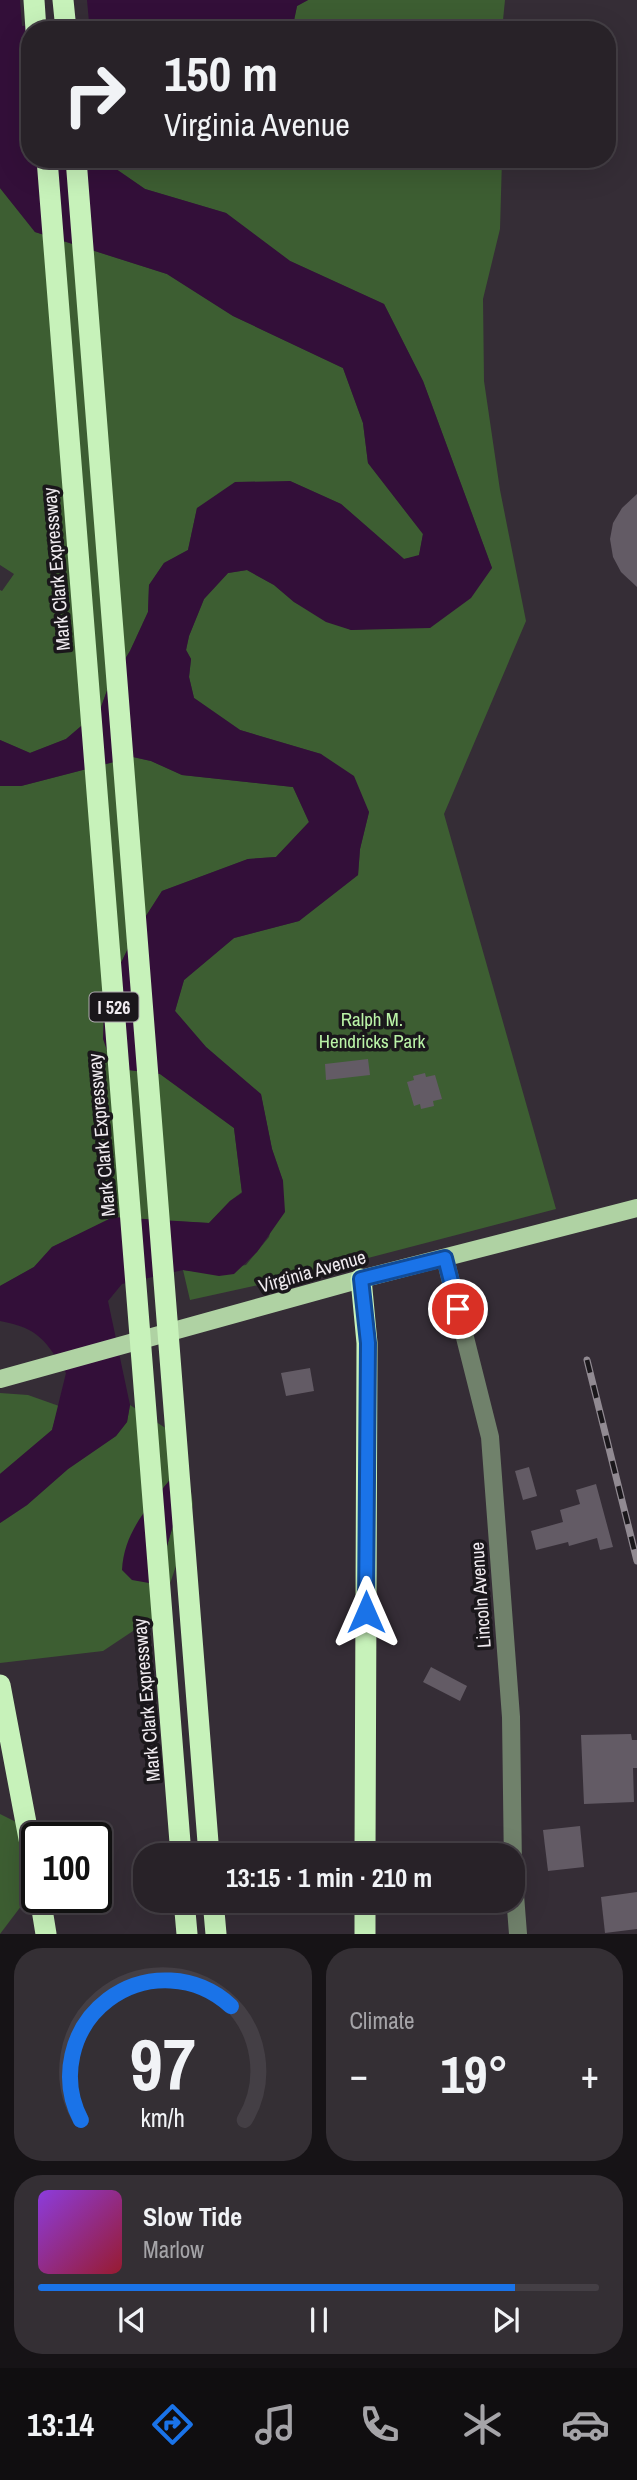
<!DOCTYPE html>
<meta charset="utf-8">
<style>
body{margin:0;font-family:"Archivo Narrow",sans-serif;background:#342f34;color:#f1f3f6;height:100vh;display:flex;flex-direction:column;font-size:26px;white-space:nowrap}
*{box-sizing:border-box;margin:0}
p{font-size:23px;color:#a5a4a8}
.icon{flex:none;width:38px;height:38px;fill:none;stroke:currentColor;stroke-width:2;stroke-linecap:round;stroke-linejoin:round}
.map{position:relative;height:1934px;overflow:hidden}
.sheet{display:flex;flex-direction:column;gap:14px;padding:14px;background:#161316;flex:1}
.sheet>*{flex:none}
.guide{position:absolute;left:21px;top:21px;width:595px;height:147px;border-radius:28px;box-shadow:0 7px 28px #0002,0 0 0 2px #443f45;background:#282228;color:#f1f3f6;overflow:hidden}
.speed{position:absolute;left:21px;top:1822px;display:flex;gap:14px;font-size:35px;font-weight:700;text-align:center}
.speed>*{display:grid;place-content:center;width:91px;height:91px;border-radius:50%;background:#282228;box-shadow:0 7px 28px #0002,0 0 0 2px #443f45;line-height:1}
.speed .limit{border:4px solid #111;border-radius:10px;background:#fff;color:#111}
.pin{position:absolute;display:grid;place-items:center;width:60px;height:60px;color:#fff;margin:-30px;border:4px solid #fff;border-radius:50%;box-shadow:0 2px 7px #0007}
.me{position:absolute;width:77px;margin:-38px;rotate:0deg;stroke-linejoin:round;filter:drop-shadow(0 0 5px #0008)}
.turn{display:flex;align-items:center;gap:24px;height:147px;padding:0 28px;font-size:32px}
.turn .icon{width:91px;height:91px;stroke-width:2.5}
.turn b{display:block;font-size:49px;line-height:60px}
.big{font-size:52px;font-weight:700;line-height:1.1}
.sheet .widget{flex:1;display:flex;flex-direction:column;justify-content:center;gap:10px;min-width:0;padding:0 24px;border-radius:28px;background:#342f34}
.sheet .dial{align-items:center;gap:0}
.dial svg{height:182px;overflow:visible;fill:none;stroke:#443f45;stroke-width:7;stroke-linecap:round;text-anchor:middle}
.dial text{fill:#f1f3f6;stroke:none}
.song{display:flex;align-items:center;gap:21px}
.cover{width:84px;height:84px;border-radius:10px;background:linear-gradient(135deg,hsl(270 70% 55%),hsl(350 70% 35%))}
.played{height:7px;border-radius:4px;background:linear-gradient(90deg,#1a73e8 85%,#443f45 85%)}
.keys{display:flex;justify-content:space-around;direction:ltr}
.heat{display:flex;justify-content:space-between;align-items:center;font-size:38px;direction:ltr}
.sheet .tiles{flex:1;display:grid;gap:14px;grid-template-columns:1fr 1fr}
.widget:last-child{grid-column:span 2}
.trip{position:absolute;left:133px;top:1843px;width:392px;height:70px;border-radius:28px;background:#282228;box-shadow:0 7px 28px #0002,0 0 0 2px #443f45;font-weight:700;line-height:70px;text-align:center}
.tabs{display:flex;height:112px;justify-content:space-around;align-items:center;background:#100e10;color:#a5a4a8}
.tabs .icon{width:49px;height:49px}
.tabs .active{color:#1a73e8}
.tabs b{font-size:32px;color:#f1f3f6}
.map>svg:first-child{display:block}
</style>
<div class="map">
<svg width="637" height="1934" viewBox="0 0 637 1934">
<rect width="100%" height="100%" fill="#352d36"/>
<g fill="#3d5e32" fill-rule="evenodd">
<path d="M308 0H505L502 30H292L297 6Z"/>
<path d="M121 159H502L500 229 483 299 484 381 500 490 526 621 444 814 556 1209 299 1276 190 1300 183 1270 201 1272 246 1265 269 1237 283 1181 272 1149 261 1095 206 1047 175 1011 184 980 234 938 299 921 358 875 360 849 369 812 321 754 240 730 194 698 189 677 191 659 186 650 189 636 204 599 228 573 247 570 274 585 294 602 351 630 380 628 492 568 423 381 384 304 290 261 226 213 145 189 116 169Z"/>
<path d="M0 188 35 232 167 274 233 316 343 368 363 423 368 463 423 534 419 556 404 559 341 504 290 481 197 508 188 550 164 563 149 585 148 612 130 651 109 685 100 710 66 739 30 753 0 740V590L2 591 14 574 0 565Z"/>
<path d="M133 757 151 761 182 775 293 787 309 822 276 857 248 859 162 891 137 930 118 969 113 1068 160 1074 234 1128 242 1192 230 1201 209 1223 113 1218 52 1247 34 1267 0 1286V786H21Z"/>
<path d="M0 1393 28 1395 59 1406 52 1430 0 1474Z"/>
<path d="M130 1405 167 1429 185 1456 193 1504 179 1557 160 1613 103 1651 0 1663V1523L27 1505 68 1469 116 1436 127 1422ZM172 1478 176 1515 160 1570 164 1487Z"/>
<path d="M0 1814 26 1827 34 1889 0 1934Z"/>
</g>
<g fill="#330f39">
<path d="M0 0H308L297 6 292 30H30V159H121L116 169 145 189 226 213 290 261 384 304 423 381 492 568 471 598 430 628 351 630 326 622 294 602 274 585 247 570 228 573 204 599 189 636 186 650 191 659 189 677 194 698 240 730 321 754 354 776 369 812 360 849 358 875 299 921 234 938 184 980 175 1011 206 1047 261 1094 272 1149 283 1181 285 1212 257 1252 234 1274 219 1276 183 1270 122 1284 108 1301 130 1405 127 1422 116 1436 68 1469 27 1505 0 1523V1474L52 1430 66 1373C46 1341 39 1328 0 1321V1286L34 1267 52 1247 113 1217 209 1223 230 1201 242 1193 234 1128 160 1074 113 1068 103 1039 104 1005 118 969 137 930 162 891 248 859 276 857 309 822 293 787 182 775 151 761 133 757 21 786H0V740L30 753 66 739 100 710 109 685 130 651 148 612 149 585 164 563 188 550 197 508 235 482 290 481 341 504 404 559 419 555 423 534 368 463 363 423 343 368 233 316 167 274 35 232 0 188Z"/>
<path d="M172 1477 176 1515 160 1570 149 1583 132 1580 122 1570C124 1531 149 1506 172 1477Z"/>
</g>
<path fill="#352d36" d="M20 0H87L89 22 22 26Z"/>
<g fill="#635b65">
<path d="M637 494V587L621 572 613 557 610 539 613 523 622 508Z"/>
<path d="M368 1059 370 1075 326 1080 325 1064Z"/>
<path d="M425 1073 426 1077 435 1075 442 1099 433 1101 434 1106 421 1109 420 1104 414 1106 407 1082 414 1080 413 1076Z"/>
<path d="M310 1368 314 1391 286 1396 281 1373Z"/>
<path d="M529 1467 537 1496 523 1500 515 1471Z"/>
<path d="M596 1484 613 1547 600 1550 597 1538 569 1546 568 1542 536 1550 531 1531 563 1522 560 1510 580 1504 576 1490Z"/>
<path d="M431 1667 467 1686 460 1701 423 1682Z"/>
<path d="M631 1734 632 1740H637V1768H633L634 1802 584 1804 581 1735Z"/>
<path d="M580 1826 584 1867 548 1871 543 1830Z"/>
<path d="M637 1892V1929L605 1933 601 1897Z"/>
</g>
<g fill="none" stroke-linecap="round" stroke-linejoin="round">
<path stroke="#70816b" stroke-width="18" d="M445 1258 490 1437 511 1717 513 1869 518 1934"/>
<path stroke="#afd2a3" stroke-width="18" d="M0 1379 361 1279 637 1208"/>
<g stroke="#c7f2ba" stroke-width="21">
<path d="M34 0 36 30"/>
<path d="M63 0 66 30"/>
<path d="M361 1279 367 1343 365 1855"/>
<path d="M0 1685 37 1881"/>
<path d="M40 1897 46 1934"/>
<path d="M184 1900 187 1934"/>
<path d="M213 1900 216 1934"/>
<path d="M365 1934V1900"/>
</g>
<g stroke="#918a92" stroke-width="7">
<path id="rail" d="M587 1360 637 1561"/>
</g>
<use href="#rail" stroke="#1a171b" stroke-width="4.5" stroke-dasharray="13" stroke-linecap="butt"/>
<g stroke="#c7f2ba" stroke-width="21">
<path d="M47 159 181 1855"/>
<path d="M76 159 209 1855"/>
</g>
</g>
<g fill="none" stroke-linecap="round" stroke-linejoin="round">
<g stroke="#114b97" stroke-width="18">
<path id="route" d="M366 1612 368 1343 361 1279 445 1258 458 1309"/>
</g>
<use href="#route" stroke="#1a73e8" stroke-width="12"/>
</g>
<g text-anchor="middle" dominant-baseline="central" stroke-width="7" stroke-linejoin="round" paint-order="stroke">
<rect fill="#1a171b" stroke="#b0abb0" stroke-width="2" x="89.5" y="992.5" width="49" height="29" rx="5"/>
<g font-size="18" font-weight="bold" fill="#f0ebf0">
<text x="114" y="1007">I 526</text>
</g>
<g font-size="19" fill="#f0ebf0" stroke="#1a171b">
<text transform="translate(56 569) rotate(-95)">Mark Clark Expressway</text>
<text transform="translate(101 1135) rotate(-95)">Mark Clark Expressway</text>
<text transform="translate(312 1271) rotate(-16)">Virginia Avenue</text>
<text transform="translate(480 1595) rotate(-94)">Lincoln Avenue</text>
<text transform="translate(146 1700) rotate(-95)">Mark Clark Expressway</text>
</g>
<g font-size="19" fill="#baf3a7" stroke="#1a171b">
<text x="372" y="1019">Ralph M.<tspan x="372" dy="22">Hendricks Park</tspan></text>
</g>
</g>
</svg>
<div class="speed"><div class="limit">100</div></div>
<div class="pin" style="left:458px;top:1309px;background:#d93025"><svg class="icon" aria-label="arrive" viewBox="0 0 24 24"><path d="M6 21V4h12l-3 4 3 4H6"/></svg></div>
<svg class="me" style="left:366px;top:1612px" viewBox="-20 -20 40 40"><path d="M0-17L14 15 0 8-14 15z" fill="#1a73e8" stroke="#fff" stroke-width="4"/></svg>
<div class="trip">13:15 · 1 min · 210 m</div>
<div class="guide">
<div class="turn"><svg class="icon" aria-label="right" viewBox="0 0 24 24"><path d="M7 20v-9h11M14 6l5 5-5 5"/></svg><div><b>150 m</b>Virginia Avenue</div></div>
</div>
</div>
<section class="sheet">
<div class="tiles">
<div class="widget dial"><svg viewBox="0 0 100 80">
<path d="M14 69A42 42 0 1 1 86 69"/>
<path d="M14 69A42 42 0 0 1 80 19" stroke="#1a73e8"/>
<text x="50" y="56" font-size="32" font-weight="700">97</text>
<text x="50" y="72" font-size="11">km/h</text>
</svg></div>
<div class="widget"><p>Climate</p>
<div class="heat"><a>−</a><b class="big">19°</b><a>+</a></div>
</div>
<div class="widget">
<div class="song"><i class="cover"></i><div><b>Slow Tide</b><p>Marlow</p></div></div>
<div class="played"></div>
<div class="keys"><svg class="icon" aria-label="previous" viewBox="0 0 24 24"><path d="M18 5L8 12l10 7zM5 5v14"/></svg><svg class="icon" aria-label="pause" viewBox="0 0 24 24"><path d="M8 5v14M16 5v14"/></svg><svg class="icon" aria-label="next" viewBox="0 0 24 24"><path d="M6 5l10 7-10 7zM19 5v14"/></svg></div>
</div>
</div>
</section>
<nav class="tabs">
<b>13:14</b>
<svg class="icon active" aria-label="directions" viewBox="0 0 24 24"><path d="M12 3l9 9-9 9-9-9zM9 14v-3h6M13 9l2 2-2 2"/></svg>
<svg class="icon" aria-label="music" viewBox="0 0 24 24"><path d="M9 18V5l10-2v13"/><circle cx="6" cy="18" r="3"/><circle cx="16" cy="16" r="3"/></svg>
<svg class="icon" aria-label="phone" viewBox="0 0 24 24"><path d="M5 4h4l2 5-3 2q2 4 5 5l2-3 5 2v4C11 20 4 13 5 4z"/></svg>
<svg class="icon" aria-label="climate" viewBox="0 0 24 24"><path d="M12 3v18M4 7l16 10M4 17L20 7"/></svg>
<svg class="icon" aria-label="car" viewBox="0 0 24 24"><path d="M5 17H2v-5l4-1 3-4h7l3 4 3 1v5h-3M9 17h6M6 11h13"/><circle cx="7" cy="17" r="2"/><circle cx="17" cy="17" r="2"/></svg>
</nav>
